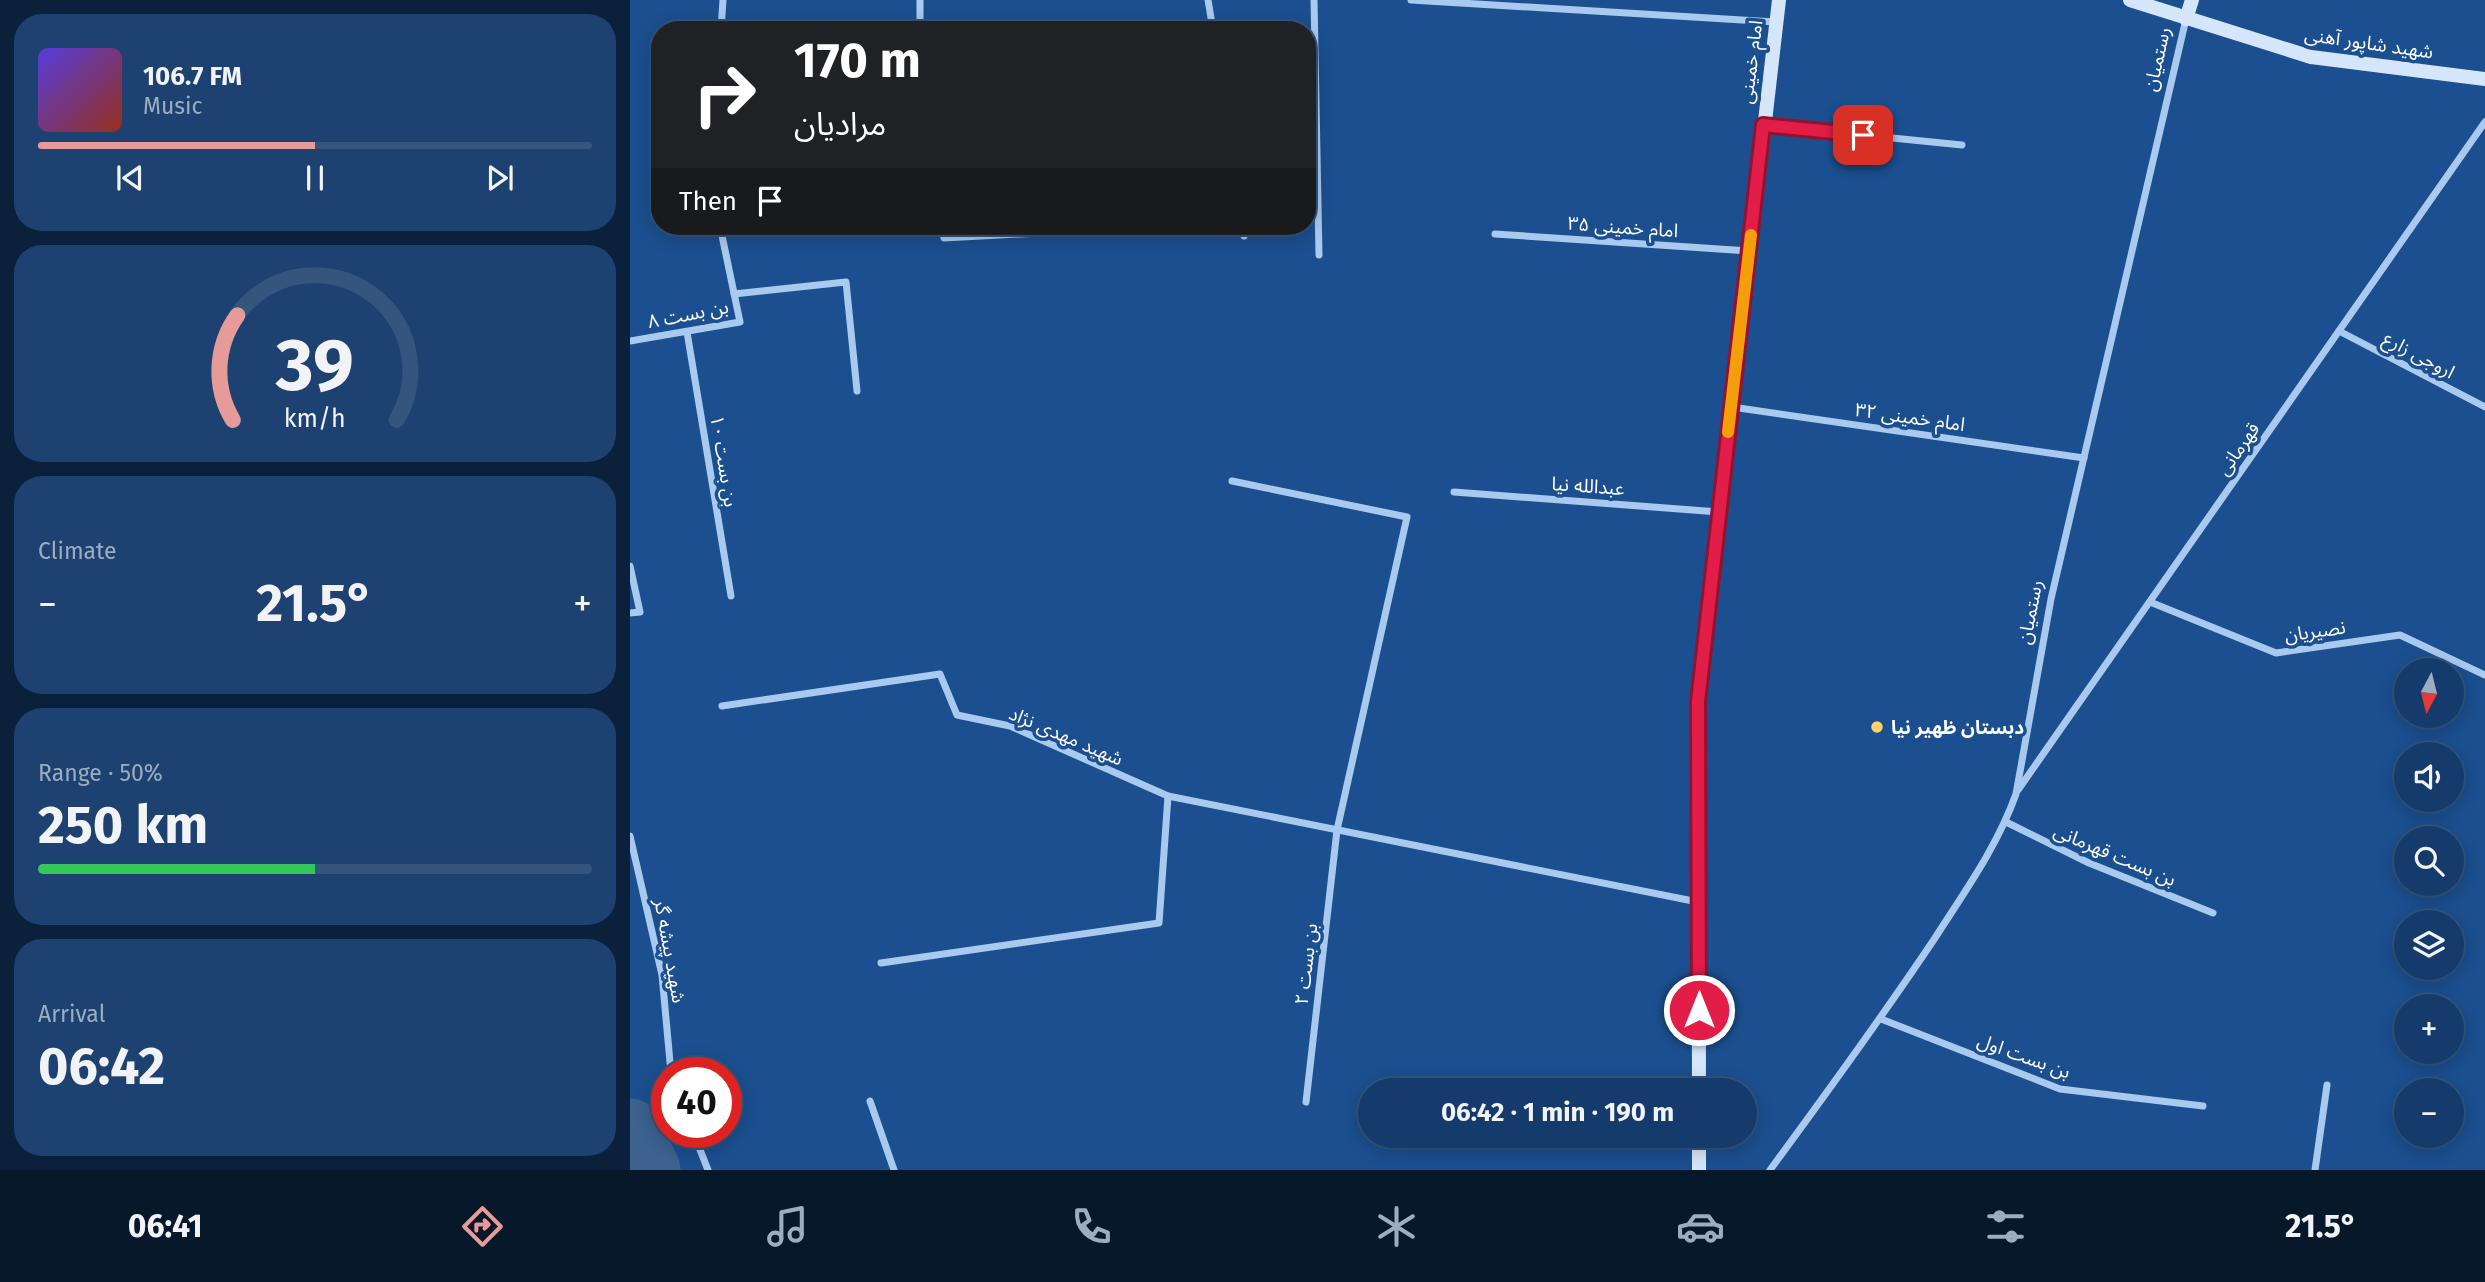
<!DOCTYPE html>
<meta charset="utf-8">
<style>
body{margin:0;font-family:"Fira Sans","Noto Sans Arabic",sans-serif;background:#1d4271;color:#f1f3f6;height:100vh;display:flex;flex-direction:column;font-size:26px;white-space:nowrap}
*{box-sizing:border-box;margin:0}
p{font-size:23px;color:#9dadc1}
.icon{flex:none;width:38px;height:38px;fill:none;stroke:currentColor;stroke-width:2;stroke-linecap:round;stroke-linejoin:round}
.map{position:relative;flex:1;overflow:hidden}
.details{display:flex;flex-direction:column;gap:14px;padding:14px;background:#0b203b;width:630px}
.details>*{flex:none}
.banner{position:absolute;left:21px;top:21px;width:665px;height:214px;border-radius:28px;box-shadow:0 4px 18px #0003,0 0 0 2px #33557e;background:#202124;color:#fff;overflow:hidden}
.needle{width:46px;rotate:187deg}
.controls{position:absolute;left:1764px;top:658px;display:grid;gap:14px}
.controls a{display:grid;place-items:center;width:70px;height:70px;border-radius:50%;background:#143b6b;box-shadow:0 4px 18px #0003,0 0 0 2px #33557e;font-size:35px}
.speed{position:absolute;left:21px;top:1057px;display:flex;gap:14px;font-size:35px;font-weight:700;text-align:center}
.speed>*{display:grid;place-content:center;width:91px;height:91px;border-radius:50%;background:#143b6b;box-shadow:0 4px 18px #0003,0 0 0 2px #33557e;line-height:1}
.speed .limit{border:10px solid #d22;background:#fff;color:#111}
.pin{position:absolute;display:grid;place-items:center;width:60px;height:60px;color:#fff;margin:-30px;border-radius:14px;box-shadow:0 4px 10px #0006}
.me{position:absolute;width:77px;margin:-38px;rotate:0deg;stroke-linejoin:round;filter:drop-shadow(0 0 5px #0008)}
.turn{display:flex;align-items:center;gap:24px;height:147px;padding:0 28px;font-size:32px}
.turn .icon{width:91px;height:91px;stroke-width:2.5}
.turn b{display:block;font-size:49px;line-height:60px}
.then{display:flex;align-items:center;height:66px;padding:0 28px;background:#0003;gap:14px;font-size:26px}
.big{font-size:52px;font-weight:700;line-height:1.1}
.details .tile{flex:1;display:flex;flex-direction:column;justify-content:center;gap:10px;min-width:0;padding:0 24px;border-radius:28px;background:#1d4271}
.details .dial{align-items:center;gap:0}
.dial svg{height:182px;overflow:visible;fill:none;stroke:#33557e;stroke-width:7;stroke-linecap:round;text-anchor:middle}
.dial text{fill:#f1f3f6;stroke:none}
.song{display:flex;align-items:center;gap:21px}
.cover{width:84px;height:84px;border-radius:10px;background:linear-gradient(135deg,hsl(250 70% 55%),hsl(10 70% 35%))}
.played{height:7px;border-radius:4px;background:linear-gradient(90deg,#e69b98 50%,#33557e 50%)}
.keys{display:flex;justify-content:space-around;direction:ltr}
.heat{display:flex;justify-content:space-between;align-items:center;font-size:38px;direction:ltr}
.charge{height:10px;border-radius:5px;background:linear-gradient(90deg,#34c759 50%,#33557e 0)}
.trip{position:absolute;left:728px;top:1078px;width:399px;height:70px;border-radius:35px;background:#143b6b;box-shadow:0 4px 18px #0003,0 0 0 2px #33557e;font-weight:700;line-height:70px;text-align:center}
.tabs{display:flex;height:112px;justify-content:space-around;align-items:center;background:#08182b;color:#9dadc1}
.tabs .icon{width:49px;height:49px}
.tabs .selected{color:#e69b98}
.tabs b{font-size:32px;color:#f1f3f6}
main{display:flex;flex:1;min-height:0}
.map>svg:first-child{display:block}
</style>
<main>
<section class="details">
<div class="tile">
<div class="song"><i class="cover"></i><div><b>106.7 FM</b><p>Music</p></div></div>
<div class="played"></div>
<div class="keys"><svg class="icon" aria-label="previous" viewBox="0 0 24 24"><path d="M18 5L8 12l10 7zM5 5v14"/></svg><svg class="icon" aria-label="pause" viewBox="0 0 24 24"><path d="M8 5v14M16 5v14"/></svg><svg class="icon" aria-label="next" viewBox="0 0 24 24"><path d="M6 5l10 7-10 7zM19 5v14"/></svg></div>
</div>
<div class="tile dial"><svg viewBox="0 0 100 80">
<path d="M14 69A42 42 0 1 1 86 69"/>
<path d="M14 69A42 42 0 0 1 16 23" stroke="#e69b98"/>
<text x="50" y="56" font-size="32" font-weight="700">39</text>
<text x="50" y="72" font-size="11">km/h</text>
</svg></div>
<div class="tile"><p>Climate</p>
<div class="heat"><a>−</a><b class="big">21.5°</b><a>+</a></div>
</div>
<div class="tile"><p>Range · 50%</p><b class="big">250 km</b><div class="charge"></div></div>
<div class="tile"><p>Arrival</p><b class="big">06:42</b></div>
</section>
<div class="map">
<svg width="1855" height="1170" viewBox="0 0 1855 1170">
<rect width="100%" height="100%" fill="#1b4f8f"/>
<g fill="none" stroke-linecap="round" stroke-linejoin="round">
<path stroke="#3c6290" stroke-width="63" d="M0 1130 19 1170"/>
<g stroke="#a9c9ee" stroke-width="7">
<path d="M290 0V30"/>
<path d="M578 0 583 30"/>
<path d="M684 0 689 255"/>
<path d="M781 0 1145 22"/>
<path d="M91 30 93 0"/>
<path d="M1134 125 1332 145"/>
<path d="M312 226 314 238 447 231"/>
<path d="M613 226 614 236"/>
<path d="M865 234 1119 251"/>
<path d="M104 294 216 282 227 391"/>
<path d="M1709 331 1855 407"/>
<path d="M57 332 101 596"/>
<path d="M0 341 110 322 90 226"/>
<path d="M1102 407 1454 458"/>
<path d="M602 481 777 517 707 830 676 1102"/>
<path d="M824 492 1089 512"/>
<path d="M0 566 10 612 0 613"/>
<path d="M1520 602 1646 653 1770 635 1855 675"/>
<path d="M92 706 310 674 327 715 380 726 538 796 1068 902"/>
<path d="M1388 790 1855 122"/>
<path d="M1376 822 1459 863 1583 913"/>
<path d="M0 836 32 975 41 1073"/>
<path d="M251 963 529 923 538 796"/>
<path d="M1251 1019 1430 1089 1573 1106"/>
<path d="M240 1101 264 1170"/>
<path d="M63 1132 78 1170"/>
<path d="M1140 1170C1196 1094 1252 1017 1305 938 1335 891 1367 847 1386 794L1421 599 1556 19"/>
<path d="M1685 1170 1697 1085"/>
</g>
<g stroke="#d6e6fa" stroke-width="14">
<path d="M1500 0 1681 57 1855 79"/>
<path d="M1556 19 1562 0"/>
<path d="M1069 1090 1068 702 1149 0"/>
<path d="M1069 1136V1170"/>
</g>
</g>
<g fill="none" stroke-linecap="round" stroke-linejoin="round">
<g stroke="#92132f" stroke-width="18">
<path id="route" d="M1069 1010 1068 702 1133 125 1233 135"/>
</g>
<use href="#route" stroke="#e11d48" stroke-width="12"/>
<path stroke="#f59e0b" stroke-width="12" d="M1098 432 1121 235"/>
</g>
<circle fill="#ffd166" stroke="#1b4f8f" stroke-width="2.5" cx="1247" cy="727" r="7"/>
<g text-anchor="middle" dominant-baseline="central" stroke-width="7" stroke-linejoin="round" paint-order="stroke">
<g font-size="19" fill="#fff" stroke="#1b4f8f">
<text transform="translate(1739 43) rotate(8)">شهید شاپور آهنی</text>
<text transform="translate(1527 59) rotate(-77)">رستمیان</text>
<text transform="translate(1121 62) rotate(-83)">امام خمینی</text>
<text transform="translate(993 227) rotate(4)">امام خمینی ۳۵</text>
<text transform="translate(58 314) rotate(-11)">بن بست ۸</text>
<text transform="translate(1789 355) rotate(28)">اروجی زارع</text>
<text transform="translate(1280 417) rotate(8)">امام خمینی ۳۲</text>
<text transform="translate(1608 449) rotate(-55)">قهرمانی</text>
<text transform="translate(94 461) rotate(81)">بن بست ۱۰</text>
<text transform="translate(958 486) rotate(4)">عبدالله نیا</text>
<text transform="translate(1400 612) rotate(-79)">رستمیان</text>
<text transform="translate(1685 631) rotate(-8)">نصیریان</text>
<text transform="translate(436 736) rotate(23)">شهید مهدی نژاد</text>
<text transform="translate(1485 855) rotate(23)">بن بست قهرمانی</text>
<text transform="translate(40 951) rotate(80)">شهید پیشه گر</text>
<text transform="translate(676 964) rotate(-83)">بن بست ۲</text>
<text transform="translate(1394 1056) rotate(20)">بن بست اول</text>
</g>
<g font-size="19" font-weight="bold" fill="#fff" stroke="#1b4f8f" text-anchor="start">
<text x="1261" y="727">دبستان ظهیر نیا</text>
</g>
</g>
</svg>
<div class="controls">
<a><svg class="needle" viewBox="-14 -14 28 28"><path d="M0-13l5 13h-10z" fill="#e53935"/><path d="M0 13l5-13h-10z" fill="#9dadc1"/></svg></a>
<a><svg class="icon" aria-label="sound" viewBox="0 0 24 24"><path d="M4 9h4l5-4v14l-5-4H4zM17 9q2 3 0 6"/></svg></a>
<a><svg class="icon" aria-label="search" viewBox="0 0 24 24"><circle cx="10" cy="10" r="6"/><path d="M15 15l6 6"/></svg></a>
<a><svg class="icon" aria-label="layers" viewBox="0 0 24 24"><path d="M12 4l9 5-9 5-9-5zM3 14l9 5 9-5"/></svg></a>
<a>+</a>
<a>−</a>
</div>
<div class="speed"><div class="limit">40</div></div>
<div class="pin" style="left:1233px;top:135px;background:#d93025"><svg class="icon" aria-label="arrive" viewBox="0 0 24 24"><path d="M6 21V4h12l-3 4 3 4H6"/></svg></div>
<svg class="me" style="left:1069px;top:1010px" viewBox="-20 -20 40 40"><circle r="17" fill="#e11d48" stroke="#fff" stroke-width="3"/><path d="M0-11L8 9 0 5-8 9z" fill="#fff"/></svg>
<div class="trip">06:42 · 1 min · 190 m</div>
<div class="banner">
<div class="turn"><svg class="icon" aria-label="right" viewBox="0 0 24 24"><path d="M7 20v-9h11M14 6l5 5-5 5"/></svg><div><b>170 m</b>مرادیان</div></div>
<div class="then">Then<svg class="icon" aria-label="arrive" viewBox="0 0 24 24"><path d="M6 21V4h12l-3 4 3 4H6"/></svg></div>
</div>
</div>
</main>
<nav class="tabs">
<b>06:41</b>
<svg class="icon selected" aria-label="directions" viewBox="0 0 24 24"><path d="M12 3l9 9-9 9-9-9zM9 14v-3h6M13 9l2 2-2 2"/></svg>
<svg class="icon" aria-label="music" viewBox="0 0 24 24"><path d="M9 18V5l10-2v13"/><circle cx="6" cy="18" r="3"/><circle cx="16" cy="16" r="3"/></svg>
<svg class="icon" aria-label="phone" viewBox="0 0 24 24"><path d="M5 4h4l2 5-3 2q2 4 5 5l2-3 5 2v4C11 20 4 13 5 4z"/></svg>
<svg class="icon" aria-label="climate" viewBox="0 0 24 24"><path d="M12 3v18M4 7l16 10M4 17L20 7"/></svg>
<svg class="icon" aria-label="car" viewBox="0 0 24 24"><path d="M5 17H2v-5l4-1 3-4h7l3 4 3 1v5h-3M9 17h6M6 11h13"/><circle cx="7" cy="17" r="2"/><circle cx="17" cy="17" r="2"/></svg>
<svg class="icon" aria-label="filters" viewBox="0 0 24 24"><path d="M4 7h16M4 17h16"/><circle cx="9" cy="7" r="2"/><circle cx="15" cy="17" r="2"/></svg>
<b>21.5°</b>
</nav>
